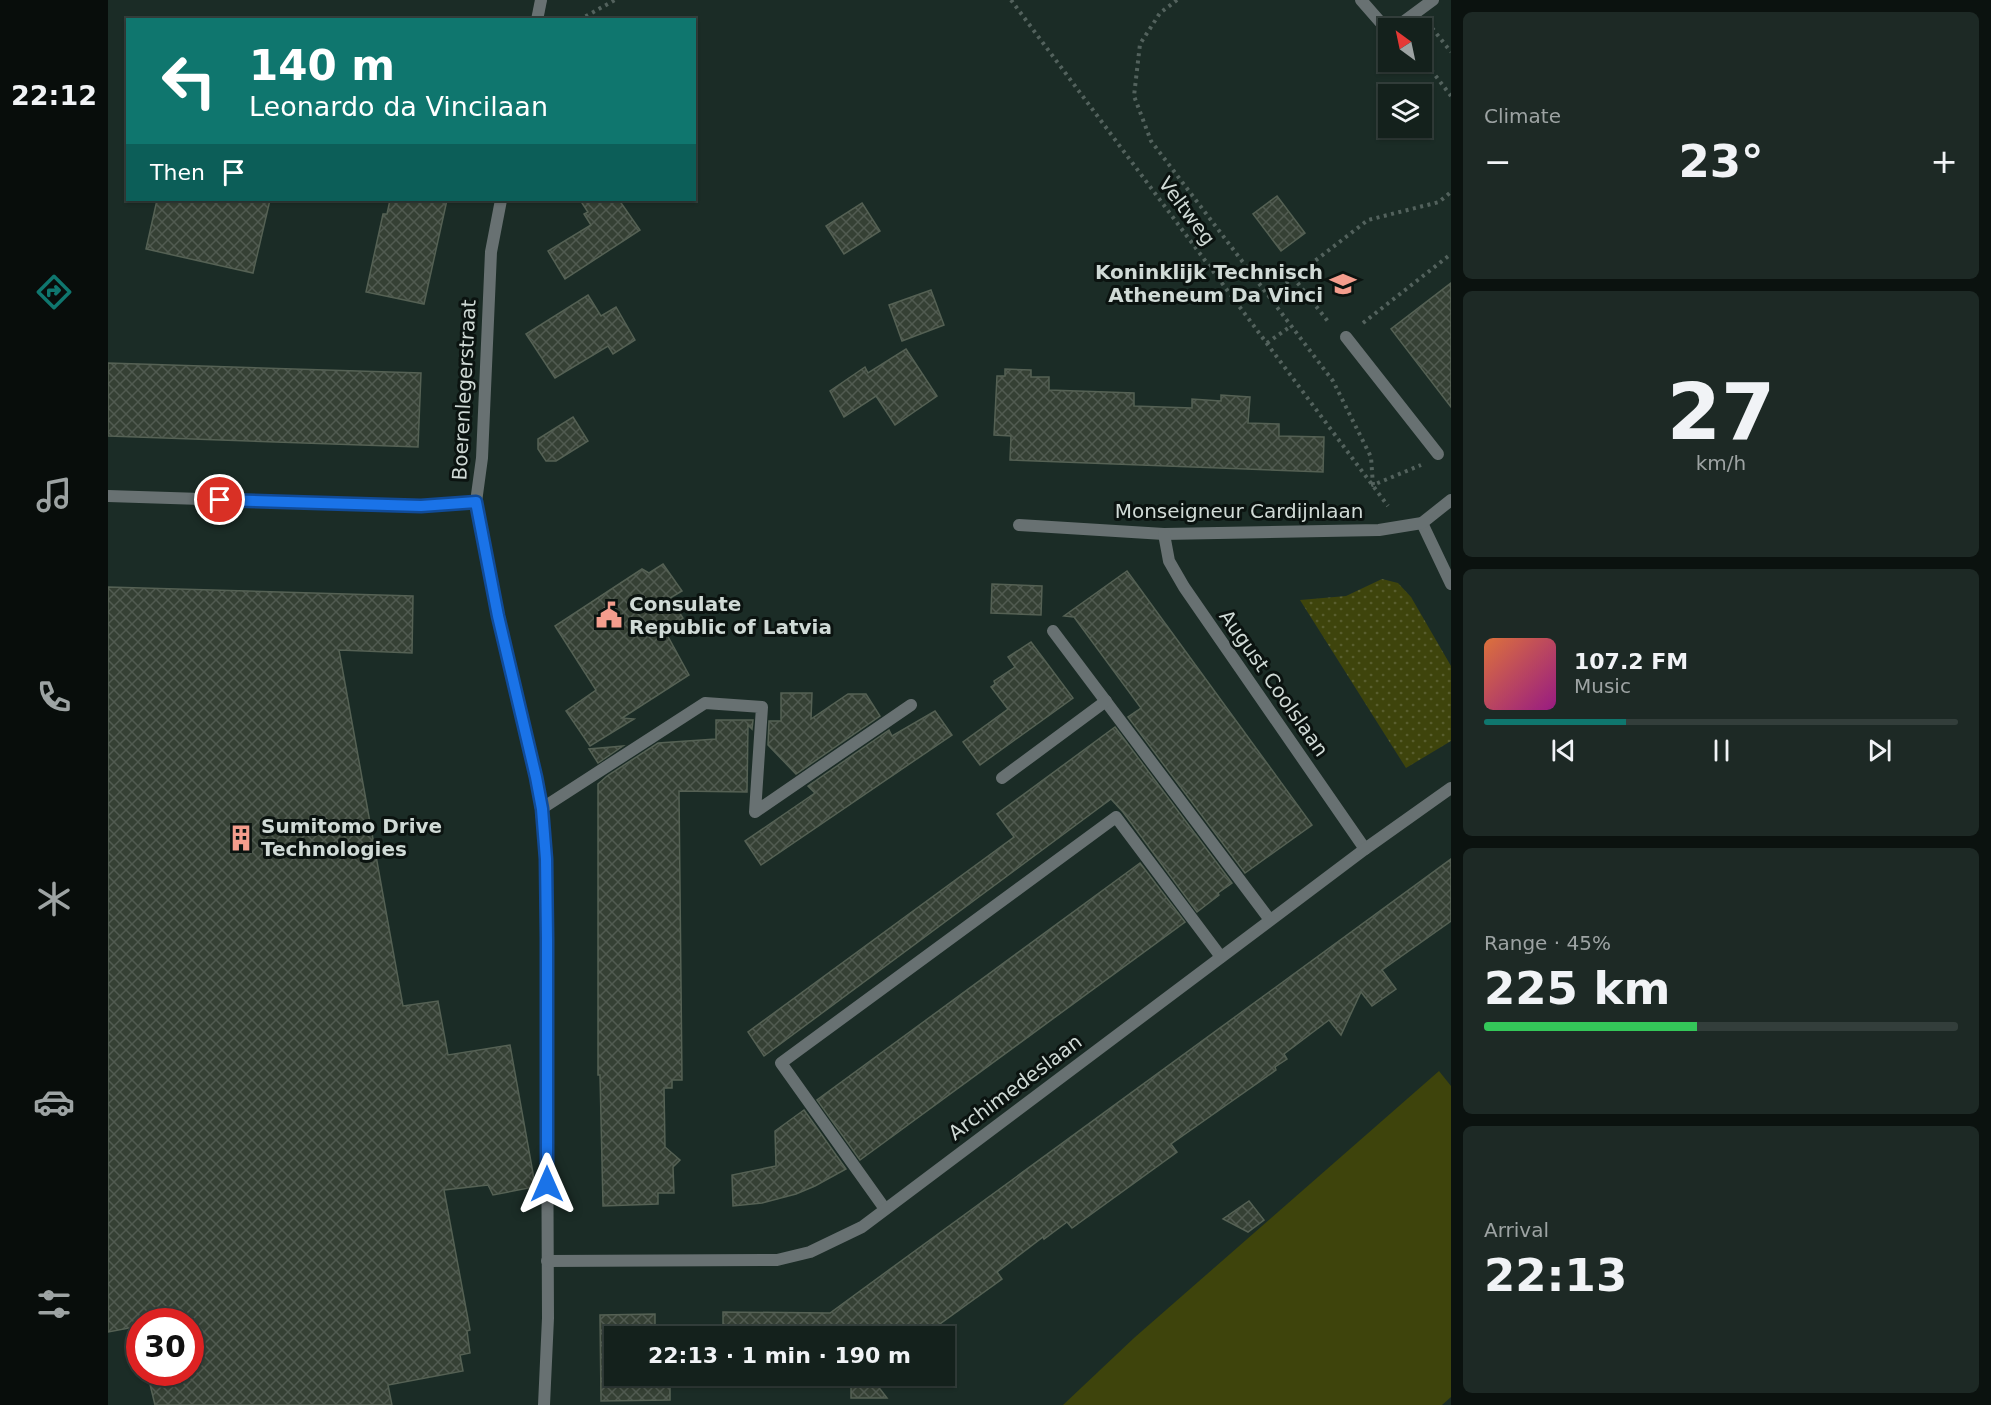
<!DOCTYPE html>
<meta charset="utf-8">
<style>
body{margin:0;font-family:"DejaVu Sans",sans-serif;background:#1d2925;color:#f1f3f6;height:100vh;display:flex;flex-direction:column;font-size:22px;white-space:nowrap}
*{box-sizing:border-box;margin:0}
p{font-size:20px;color:#9da3a3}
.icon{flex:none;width:33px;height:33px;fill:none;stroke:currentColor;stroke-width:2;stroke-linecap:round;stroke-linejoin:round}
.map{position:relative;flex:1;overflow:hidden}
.side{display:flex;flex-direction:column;gap:12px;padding:12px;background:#0b120f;width:540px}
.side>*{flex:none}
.top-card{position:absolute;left:18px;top:18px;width:570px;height:183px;border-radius:0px;box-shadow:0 2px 4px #0004,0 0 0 2px #333e3b;background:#0f766e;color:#fff;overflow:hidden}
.needle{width:39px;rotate:327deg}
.controls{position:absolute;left:1270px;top:18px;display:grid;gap:12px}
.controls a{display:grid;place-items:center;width:54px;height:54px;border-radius:0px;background:#14211c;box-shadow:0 2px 4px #0004,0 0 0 2px #333e3b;font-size:30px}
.speed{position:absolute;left:18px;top:1308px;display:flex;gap:12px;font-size:30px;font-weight:700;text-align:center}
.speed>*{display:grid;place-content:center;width:78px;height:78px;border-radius:50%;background:#14211c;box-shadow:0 2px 4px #0004,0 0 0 2px #333e3b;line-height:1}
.speed .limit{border:9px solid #d22;background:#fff;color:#111}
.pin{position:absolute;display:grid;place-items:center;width:51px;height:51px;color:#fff;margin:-26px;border:3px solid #fff;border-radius:50%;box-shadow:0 2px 6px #0007}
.me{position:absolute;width:66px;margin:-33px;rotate:0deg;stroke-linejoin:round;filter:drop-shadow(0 0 4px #0008)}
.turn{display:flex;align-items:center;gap:21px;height:126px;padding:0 24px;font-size:27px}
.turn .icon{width:78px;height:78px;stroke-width:2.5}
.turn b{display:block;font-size:42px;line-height:51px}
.then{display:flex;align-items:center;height:57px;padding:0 24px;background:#0003;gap:12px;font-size:22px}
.big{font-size:45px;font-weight:700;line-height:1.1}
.side .widget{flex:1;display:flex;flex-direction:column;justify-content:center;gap:9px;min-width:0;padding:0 21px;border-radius:9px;background:#1d2925}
.side .dial{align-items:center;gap:0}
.dial b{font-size:78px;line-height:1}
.song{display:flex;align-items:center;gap:18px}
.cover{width:72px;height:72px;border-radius:9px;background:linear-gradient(135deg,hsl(20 70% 55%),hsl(310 70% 35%))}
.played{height:6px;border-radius:3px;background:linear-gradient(90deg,#0f766e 30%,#333e3b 30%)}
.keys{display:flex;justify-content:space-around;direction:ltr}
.heat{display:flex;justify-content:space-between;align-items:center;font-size:33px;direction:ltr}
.charge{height:9px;border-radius:4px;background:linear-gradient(90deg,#34c759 45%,#333e3b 0)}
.trip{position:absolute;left:496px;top:1326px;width:351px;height:60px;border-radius:0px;background:#14211c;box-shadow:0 2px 4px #0004,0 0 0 2px #333e3b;font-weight:700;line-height:60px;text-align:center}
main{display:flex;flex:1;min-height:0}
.dock{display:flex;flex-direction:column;width:108px;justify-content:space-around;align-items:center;background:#080d0b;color:#9da3a3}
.dock .icon{width:42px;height:42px}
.dock .active{color:#0f766e}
.dock b{font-size:27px;color:#f1f3f6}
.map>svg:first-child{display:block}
</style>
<main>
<nav class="dock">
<b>22:12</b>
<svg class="icon active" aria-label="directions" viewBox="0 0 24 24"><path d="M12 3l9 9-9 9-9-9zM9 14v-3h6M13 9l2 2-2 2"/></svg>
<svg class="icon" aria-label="music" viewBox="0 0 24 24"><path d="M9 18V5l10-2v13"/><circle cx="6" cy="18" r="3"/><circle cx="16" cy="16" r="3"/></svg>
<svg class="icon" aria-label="phone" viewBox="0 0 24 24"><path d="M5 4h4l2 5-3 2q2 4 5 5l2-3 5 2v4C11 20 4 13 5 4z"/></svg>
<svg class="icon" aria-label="climate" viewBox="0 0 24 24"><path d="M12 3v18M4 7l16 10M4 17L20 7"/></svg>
<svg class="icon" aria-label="car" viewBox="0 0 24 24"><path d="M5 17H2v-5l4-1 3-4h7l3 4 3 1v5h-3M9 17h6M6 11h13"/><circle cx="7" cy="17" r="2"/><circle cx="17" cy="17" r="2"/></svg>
<svg class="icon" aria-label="filters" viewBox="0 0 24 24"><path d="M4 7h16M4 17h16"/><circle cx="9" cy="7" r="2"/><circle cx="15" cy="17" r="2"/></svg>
</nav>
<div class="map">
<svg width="1343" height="1405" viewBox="0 0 1343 1405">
<defs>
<pattern id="park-dots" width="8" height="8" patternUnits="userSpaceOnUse" patternTransform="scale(1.5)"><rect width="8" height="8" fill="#3e440c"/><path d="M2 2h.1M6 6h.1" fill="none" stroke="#595e2f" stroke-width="1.8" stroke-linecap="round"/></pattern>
<pattern id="building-cross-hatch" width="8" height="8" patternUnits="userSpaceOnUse" patternTransform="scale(1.5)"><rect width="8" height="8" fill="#354034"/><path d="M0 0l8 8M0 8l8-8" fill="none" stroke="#515b51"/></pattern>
</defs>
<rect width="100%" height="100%" fill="#1b2c26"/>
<path fill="#3e440c" d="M1331 1071 1343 1086V1397L1334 1405H955L1026 1338Z"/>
<path fill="url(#park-dots)" d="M1274 579 1290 583 1303 597 1343 666V741L1298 768 1192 600 1238 596Z"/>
<g fill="url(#building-cross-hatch)" stroke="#556154" stroke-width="1.5">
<path d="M1169 196 1197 233 1173 251 1145 214Z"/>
<path d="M49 200H162L145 273 38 249Z"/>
<path d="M282 200H339L316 304 258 292 275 214H279Z"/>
<path d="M472 200H511L532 230 457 279 440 251 483 225 476 214 480 212Z"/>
<path d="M754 203 772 231 736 254 718 226Z"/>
<path d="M1343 283V407L1283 329Z"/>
<path d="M823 290 836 325 794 341 781 305Z"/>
<path d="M480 295 493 316 508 307 527 340 505 354 500 346 447 378 418 334Z"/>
<path d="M798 349 829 396 787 425 768 396 736 417 722 391 757 367 760 373Z"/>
<path d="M0 363 313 373 310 447 0 436Z"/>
<path d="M897 369 923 370V377H941V390L1026 393V406L1084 408V399L1113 401V395L1142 397 1140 423 1171 424V436L1216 437 1215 472 902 460 903 436 886 435 889 376H897Z"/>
<path d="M465 417 480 441 448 461H438L430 449V439Z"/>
<path d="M555 564 574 591 562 598 575 618 557 631 581 675 514 718 526 719 482 746 458 711 488 690 447 626 534 569 541 573Z"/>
<path d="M1019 571 1204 825 1137 873 1020 717 1033 708 966 617 956 616Z"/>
<path d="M884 584 934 586 933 615 883 613Z"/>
<path d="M0 587 305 596 304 653 231 650 295 1006 330 1001 340 1055 402 1045 425 1173 426 1187 385 1195 380 1185 336 1190 362 1330 359 1331 362 1353 352 1355 355 1371 280 1385 284 1405H47L39 1372H82V1322H32V1326L0 1332Z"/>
<path d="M923 642 965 698 872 765 855 742 900 709 883 687 887 684 886 681 907 667 900 657Z"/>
<path d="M673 693H704L703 719 740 694H758L772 716 688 774 660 745 661 721H673Z"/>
<path d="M827 711 844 735 653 865 637 841 707 793 700 786 781 730 784 736Z"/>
<path d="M608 720H645L644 729 640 725 639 792 571 791 574 1080H564V1088H556L557 1147 572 1160 565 1167 566 1193H550V1204L495 1206 492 1075H490V784L499 776 550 743 608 739Z"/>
<path d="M1007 727 1124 883 1110 893 1111 895 1089 912 1015 812 1003 799 656 1056 640 1032 906 837 889 814Z"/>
<path d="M515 746 490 763 481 749Z"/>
<path d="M1343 859V921L1274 970 1288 989 1264 1006 1253 992 1233 1035 1221 1020 1176 1054 1179 1059 1167 1067 1168 1070 1063 1144 1069 1152 964 1228 959 1222 936 1239 935 1237 889 1272 894 1279 822 1331 808 1336H615V1312L722 1313Z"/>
<path d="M1032 863 1077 922 752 1160 709 1100Z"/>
<path d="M696 1110 738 1169 707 1186 688 1194 654 1203 625 1206 624 1175 668 1166 667 1131Z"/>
<path d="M1141 1201 1156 1220 1140 1232 1115 1219Z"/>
<path d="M547 1314V1336H507V1376H562V1400L493 1401 492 1315Z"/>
<path d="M743 1376H762L779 1398H743Z"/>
</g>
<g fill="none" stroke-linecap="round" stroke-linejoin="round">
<g stroke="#53625d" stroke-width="4" stroke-dasharray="3 4.5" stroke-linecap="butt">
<path d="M903 0 1280 506"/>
<path d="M1069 0 1052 13 1032 44 1026 96 1043 141 1225 381 1263 457 1265 485 1313 465"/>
<path d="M471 20 507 0"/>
<path d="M1324 28 1343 52"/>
<path d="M1314 58 1343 96"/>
<path d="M1185 277 1222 324"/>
<path d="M1160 297 1260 220 1331 202 1343 192"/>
<path d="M1255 323 1343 254"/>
<path d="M1159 343 1183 326"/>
</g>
<g stroke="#687172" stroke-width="12">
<path d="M1253 0 1281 32"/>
<path d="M1287 28 1325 0"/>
<path d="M1238 337 1330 454"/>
<path d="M945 631 1162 920"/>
<path d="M894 778 998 701"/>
<path d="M433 809 597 703 654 707 647 812 803 705"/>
<path d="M777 1209 673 1063 1008 817 1113 957"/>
</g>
<g stroke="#687172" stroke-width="12">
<path d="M429 20 433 0"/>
<path d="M393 200 383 252 374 458 368 502 390 616 428 777 433 809 438 859 440 1318 436 1405"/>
<path d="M0 496 313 506 368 502"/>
<path d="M1314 523 1343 584"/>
<path d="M911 525 1056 534 1271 530 1314 523 1343 500"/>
<path d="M1056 534 1061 561 1076 587 1257 849"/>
<path d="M439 1261 669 1260 702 1252 754 1227 1257 849 1343 788"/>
</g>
</g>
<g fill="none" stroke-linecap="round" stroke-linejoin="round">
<g stroke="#114b97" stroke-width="15">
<path id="route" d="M112 500 313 506 368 502 390 616 428 777 434 809 438 859 439 939V1184"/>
</g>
<use href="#route" stroke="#1a73e8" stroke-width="10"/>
</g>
<defs>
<g id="school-bare" transform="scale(2.07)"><path d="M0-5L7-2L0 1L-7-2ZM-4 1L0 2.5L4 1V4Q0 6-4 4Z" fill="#f49d8d" stroke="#0b1310" stroke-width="2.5" paint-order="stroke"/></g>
<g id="civic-bare" transform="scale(2.07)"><path d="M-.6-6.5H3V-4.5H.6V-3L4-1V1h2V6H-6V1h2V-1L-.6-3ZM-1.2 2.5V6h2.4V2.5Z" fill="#f49d8d" stroke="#0b1310" stroke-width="2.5" paint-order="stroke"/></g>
<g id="building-bare" transform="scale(2.07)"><path d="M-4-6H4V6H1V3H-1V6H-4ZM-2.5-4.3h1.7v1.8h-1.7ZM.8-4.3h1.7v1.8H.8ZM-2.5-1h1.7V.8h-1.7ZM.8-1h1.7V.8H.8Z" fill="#f49d8d" stroke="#0b1310" stroke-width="2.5" paint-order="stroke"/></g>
</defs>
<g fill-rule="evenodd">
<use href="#school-bare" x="1235" y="284"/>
<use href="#civic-bare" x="501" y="615"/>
<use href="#building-bare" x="133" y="838"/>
</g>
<g text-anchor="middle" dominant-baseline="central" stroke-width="6" stroke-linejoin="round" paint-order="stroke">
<g font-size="20" fill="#d0dad6" stroke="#0b1310">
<text transform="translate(1079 211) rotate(53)">Veltweg</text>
<text transform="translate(356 390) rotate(-87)">Boerenlegerstraat</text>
<text x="1131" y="511">Monseigneur Cardijnlaan</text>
<text transform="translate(1166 683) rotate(55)">August Coolslaan</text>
<text transform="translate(907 1087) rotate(-37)">Archimedeslaan</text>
</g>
<g font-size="20" font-weight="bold" fill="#d0dad6" stroke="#0b1310" text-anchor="start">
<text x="1215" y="272" text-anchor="end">Koninklijk Technisch<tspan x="1215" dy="23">Atheneum Da Vinci</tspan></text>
<text x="521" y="604">Consulate<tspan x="521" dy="23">Republic of Latvia</tspan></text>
<text x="153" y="826">Sumitomo Drive<tspan x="153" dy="23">Technologies</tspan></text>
</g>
</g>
</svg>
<div class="controls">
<a><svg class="needle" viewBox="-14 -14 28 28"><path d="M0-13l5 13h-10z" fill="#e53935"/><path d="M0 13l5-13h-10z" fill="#9da3a3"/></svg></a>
<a><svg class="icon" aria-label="layers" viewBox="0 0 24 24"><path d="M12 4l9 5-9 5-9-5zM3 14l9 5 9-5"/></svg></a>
</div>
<div class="speed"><div class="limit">30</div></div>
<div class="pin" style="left:112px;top:500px;background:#d93025"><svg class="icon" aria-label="arrive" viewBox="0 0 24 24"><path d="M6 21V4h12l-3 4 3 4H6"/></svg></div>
<svg class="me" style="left:439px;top:1184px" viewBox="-20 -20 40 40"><path d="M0-17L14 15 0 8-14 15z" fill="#1a73e8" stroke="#fff" stroke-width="4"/></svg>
<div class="trip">22:13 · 1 min · 190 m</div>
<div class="top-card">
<div class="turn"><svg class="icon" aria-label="left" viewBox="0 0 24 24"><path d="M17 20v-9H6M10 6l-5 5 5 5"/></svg><div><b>140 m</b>Leonardo da Vincilaan</div></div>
<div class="then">Then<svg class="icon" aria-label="arrive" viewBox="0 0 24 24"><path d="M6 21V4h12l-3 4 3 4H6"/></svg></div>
</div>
</div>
<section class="side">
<div class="widget"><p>Climate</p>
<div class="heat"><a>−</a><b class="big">23°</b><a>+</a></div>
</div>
<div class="widget dial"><b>27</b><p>km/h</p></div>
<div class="widget">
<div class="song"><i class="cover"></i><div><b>107.2 FM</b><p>Music</p></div></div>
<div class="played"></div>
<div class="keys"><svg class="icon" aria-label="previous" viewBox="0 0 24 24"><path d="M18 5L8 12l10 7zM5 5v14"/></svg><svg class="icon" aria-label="pause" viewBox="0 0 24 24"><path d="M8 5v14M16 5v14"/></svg><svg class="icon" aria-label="next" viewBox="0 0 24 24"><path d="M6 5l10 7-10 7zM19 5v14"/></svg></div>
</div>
<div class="widget"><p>Range · 45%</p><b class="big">225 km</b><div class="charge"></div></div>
<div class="widget"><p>Arrival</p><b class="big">22:13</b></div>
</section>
</main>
